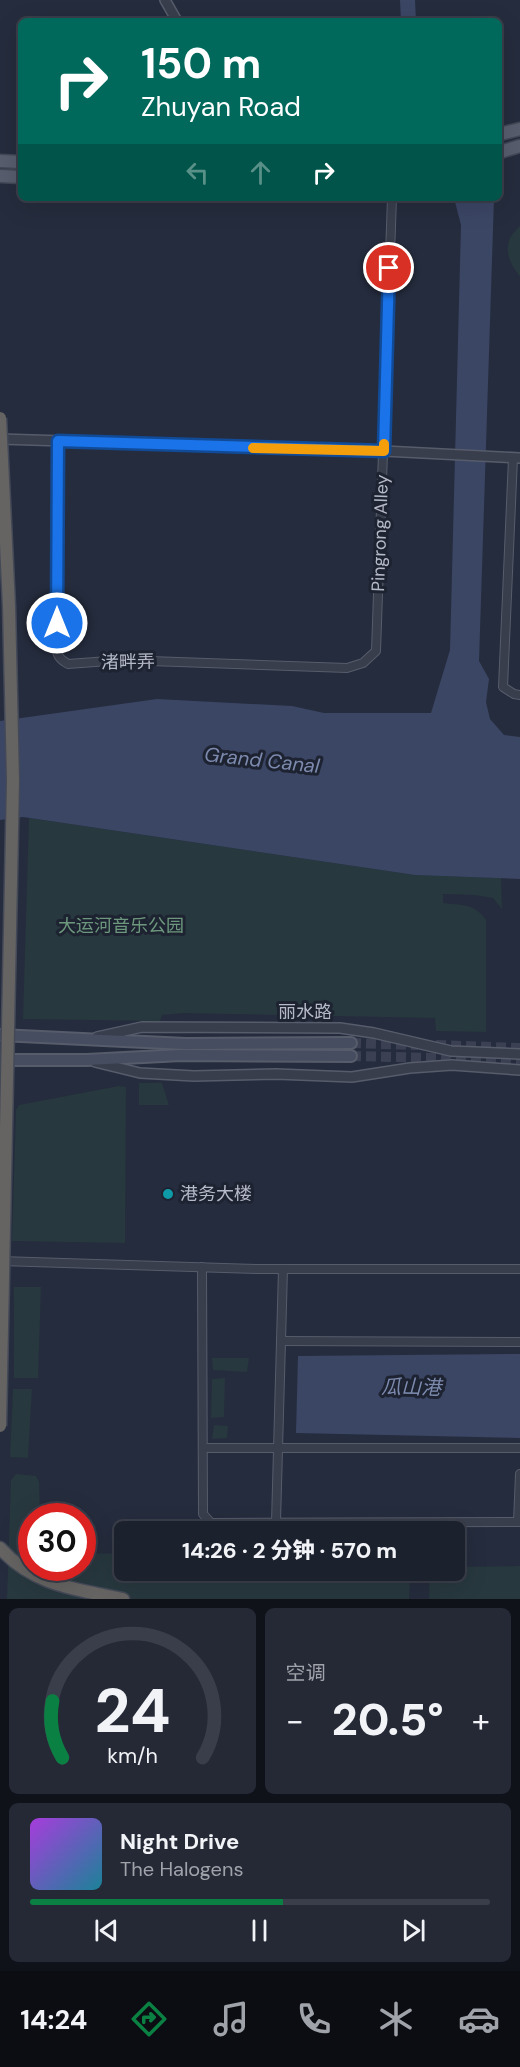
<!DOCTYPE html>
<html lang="zh">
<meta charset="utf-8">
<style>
body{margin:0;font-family:"DM Sans","Noto Sans SC",sans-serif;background:#252936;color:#f1f3f6;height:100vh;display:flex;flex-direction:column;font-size:22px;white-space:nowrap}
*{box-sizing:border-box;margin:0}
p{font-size:20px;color:#a0a3aa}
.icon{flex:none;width:33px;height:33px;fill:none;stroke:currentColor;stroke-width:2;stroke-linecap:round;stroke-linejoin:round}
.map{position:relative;height:1599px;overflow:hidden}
.panel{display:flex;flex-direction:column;gap:9px;padding:9px;background:#0f1219;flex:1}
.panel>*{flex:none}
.hud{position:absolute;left:18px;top:18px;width:484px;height:183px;border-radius:9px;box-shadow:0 6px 24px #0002,0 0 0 2px #3a3e4a;background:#00695c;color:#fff;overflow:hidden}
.speed{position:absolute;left:18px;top:1503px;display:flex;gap:12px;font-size:30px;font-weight:700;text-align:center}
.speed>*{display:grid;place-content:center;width:78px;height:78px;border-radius:50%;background:#1c212e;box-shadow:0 6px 24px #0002,0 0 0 2px #3a3e4a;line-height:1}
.speed .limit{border:9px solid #d22;background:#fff;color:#111}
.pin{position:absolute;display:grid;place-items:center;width:51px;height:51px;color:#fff;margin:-26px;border:3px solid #fff;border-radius:50%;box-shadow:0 2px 6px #0007}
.me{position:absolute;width:66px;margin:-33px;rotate:0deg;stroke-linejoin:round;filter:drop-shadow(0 0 4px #0008)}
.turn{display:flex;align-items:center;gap:21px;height:126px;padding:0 24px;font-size:27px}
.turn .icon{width:78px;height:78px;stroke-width:2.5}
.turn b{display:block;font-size:42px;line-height:51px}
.lanes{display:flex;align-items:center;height:57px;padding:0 24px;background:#0003;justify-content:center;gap:30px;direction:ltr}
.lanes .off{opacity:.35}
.big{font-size:45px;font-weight:800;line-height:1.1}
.panel .card{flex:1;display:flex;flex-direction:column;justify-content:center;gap:9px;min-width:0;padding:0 21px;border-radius:9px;background:#252936}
.panel .dial{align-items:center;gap:0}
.dial svg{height:156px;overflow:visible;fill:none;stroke:#3a3e4a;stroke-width:7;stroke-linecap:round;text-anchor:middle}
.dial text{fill:#f1f3f6;stroke:none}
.song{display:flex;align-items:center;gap:18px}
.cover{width:72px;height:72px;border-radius:9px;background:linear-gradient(135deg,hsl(280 70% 55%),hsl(190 70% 35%))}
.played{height:6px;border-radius:3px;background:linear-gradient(90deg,#0b8043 55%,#3a3e4a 55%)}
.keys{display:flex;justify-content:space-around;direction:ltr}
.heat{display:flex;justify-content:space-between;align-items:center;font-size:33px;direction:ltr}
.panel .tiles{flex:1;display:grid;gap:9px;grid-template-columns:1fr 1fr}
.card:last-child{grid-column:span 2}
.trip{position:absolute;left:114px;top:1521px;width:351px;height:60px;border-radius:9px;background:#1c212e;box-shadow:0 6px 24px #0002,0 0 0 2px #3a3e4a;font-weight:800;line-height:60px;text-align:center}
.tabs{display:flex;height:96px;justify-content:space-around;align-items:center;background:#0b0d12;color:#a0a3aa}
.tabs .icon{width:42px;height:42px}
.tabs .on{color:#0b8043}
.tabs b{font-size:27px;color:#f1f3f6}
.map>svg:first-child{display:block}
</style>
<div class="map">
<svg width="520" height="1599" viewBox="0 0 520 1599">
<rect width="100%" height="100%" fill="#252c3d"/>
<g fill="#27383e">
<path d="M520 226V276C511 266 504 252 510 238 512 234 517 229 520 226Z"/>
<path d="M29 818 415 875 501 878 502 909 493 898 475 895 443 894V903C461 905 476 904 486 920V1032L436 1031 435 1018 184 1013 162 1015 160 1021 23 1019Z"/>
<path d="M139 1083H162L169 1105H139Z"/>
<path d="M119 1086 126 1087 125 1243 12 1241 16 1110 19 1105Z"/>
<path d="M14 1287H41L38 1378H14Z"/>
<path d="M212 1358H249L247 1372 213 1370Z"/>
<path d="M225 1378 224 1417 211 1418 212 1379Z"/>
<path d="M13 1389H32L28 1458 10 1457Z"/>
<path d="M214 1425 228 1426 227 1438 212 1439Z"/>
<path d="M16 1474 36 1476 39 1482 40 1516H32V1568H82L83 1553 124 1554V1570H408L410 1575 409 1599H7L11 1480Z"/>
<path d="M520 1566V1599H429L430 1571 454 1570 455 1567Z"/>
</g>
<g fill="#3b4665">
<path d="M400 0H415L416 21H401Z"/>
<path d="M454 198H494L479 661 489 679 486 702 490 719 504 735 520 737V879L415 875 23 817 0 820V721L157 699 292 706 324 713H431L450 650 461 225Z"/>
<path d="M520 1354V1438L296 1433 298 1356Z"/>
</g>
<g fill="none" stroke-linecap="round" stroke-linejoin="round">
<g stroke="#3b4152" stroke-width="10" stroke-dasharray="10 5" stroke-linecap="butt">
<path d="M351 1043 418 1045"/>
<path d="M436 1045 520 1048"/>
<path d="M351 1056 520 1060"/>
</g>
<g stroke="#575c6b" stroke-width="10">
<g id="minor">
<path d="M58 441 56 646C57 655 59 659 68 664L122 660 347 668 363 663 376 651 392 198"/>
<path d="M513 458 503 687 514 694 520 695"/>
<path d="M0 1261 256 1269H520"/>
<path d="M202 1267 203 1514 211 1523 520 1522"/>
<path d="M281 1341 520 1342"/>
<path d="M203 1448H520"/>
<path d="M276 1522 283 1269"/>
<path d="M518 1522 520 1474"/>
</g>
</g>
<g stroke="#575c6b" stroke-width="12">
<g id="tertiary">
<path d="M165 0 177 21"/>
<path d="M0 439 384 451 520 458"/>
<path d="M97 1037 142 1027 340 1028 374 1033 451 1051 520 1054"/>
<path d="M95 1062 140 1073 194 1076 276 1074 352 1077 410 1068 452 1065 520 1070"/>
</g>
</g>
<g stroke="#575c6b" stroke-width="14">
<g id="secondary">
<path d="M0 1035 186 1044 351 1043"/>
<path d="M0 1060H87L181 1055 351 1056"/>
</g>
</g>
<g stroke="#424756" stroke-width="15">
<g id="primary">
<path d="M500 134 520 129"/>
<path d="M500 152 520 146"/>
<path d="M0 161 21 162"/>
<path d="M0 176 21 177"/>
</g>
</g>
<g stroke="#444958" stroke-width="15">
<path id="trunk" d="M0 1548C34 1586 76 1589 123 1599"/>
</g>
<use href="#minor" stroke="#393e4d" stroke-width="8"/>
<use href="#tertiary" stroke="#393e4d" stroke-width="9"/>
<use href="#secondary" stroke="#474d60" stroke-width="10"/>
<use href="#primary" stroke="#575d6d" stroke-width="12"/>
<use href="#trunk" stroke="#656462" stroke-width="12"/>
<g stroke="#444958" stroke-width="15" stroke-linecap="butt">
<path id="trunk-bridge" d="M0 418 9 606 13 781 0 1426"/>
</g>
<use href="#trunk-bridge" stroke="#656462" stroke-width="12"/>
</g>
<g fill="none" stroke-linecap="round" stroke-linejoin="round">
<g stroke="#114b97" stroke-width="15">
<path id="route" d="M57 623 58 441 384 451 389 268"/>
</g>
<use href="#route" stroke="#1a73e8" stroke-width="10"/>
<path stroke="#f59e0b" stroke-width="10" d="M253 448 384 451V444"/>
</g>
<circle fill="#0f9aa8" stroke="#1e2332" stroke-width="2" cx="168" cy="1194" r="6"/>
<g text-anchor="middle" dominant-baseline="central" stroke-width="6" stroke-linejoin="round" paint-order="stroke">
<g font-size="18" fill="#b5b9c8" stroke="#1e2332">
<text transform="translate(380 533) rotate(-88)">Pingrong Alley</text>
<text transform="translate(128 662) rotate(-1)">渚畔弄</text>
<text x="305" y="1012">丽水路</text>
</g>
<g font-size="18" fill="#6d987d" stroke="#1e2332">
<text x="121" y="926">大运河音乐公园</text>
</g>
<g font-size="18" fill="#b5b9c8" stroke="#1e2332" text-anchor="start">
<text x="180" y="1194">港务大楼</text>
</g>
<g font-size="20" font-style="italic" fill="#7d8baf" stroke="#1e2332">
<text transform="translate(262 760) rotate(6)">Grand Canal</text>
<text transform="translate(411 1387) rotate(1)">瓜山港</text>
</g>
</g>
</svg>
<div class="speed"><div class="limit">30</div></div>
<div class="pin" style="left:389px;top:268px;background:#d93025"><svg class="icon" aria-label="arrive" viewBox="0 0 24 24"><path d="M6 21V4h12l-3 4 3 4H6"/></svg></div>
<svg class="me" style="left:57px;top:623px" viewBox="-20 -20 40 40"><circle r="17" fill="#1a73e8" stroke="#fff" stroke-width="3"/><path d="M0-11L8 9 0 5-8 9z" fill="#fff"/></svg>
<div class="trip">14:26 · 2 分钟 · 570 m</div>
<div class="hud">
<div class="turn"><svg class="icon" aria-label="right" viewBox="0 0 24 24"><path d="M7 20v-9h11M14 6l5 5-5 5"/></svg><div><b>150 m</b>Zhuyan Road</div></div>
<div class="lanes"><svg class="icon off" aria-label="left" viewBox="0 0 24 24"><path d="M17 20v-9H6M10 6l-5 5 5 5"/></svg><svg class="icon off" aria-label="ahead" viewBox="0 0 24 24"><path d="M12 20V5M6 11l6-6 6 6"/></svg><svg class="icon" aria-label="right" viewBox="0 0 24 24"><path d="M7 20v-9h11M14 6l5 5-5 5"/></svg></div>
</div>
</div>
<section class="panel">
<div class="tiles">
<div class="card dial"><svg viewBox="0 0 100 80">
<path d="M14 69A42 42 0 1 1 86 69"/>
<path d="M14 69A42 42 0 0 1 9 40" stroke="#0b8043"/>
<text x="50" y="56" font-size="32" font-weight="700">24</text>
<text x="50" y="72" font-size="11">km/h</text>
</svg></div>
<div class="card"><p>空调</p>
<div class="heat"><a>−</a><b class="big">20.5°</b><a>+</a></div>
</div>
<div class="card">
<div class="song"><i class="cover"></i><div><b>Night Drive</b><p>The Halogens</p></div></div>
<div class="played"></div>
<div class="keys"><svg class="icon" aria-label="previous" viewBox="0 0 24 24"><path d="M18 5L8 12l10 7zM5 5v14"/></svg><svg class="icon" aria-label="pause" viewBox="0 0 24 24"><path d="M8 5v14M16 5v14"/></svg><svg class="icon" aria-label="next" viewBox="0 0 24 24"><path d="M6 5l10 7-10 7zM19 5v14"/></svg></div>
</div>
</div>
</section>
<nav class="tabs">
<b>14:24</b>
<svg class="icon on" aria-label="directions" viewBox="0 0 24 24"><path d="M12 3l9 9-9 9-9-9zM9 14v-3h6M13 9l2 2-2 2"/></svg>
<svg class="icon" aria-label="music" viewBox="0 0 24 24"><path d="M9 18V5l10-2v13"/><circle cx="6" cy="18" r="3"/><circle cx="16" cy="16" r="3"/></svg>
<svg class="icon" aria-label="phone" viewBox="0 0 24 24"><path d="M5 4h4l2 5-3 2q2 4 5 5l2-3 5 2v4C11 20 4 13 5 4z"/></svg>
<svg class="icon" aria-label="climate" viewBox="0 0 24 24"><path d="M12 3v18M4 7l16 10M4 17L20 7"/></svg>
<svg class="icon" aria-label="car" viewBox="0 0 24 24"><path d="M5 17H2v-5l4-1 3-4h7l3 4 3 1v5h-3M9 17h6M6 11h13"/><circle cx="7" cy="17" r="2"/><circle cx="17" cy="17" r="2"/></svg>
</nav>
